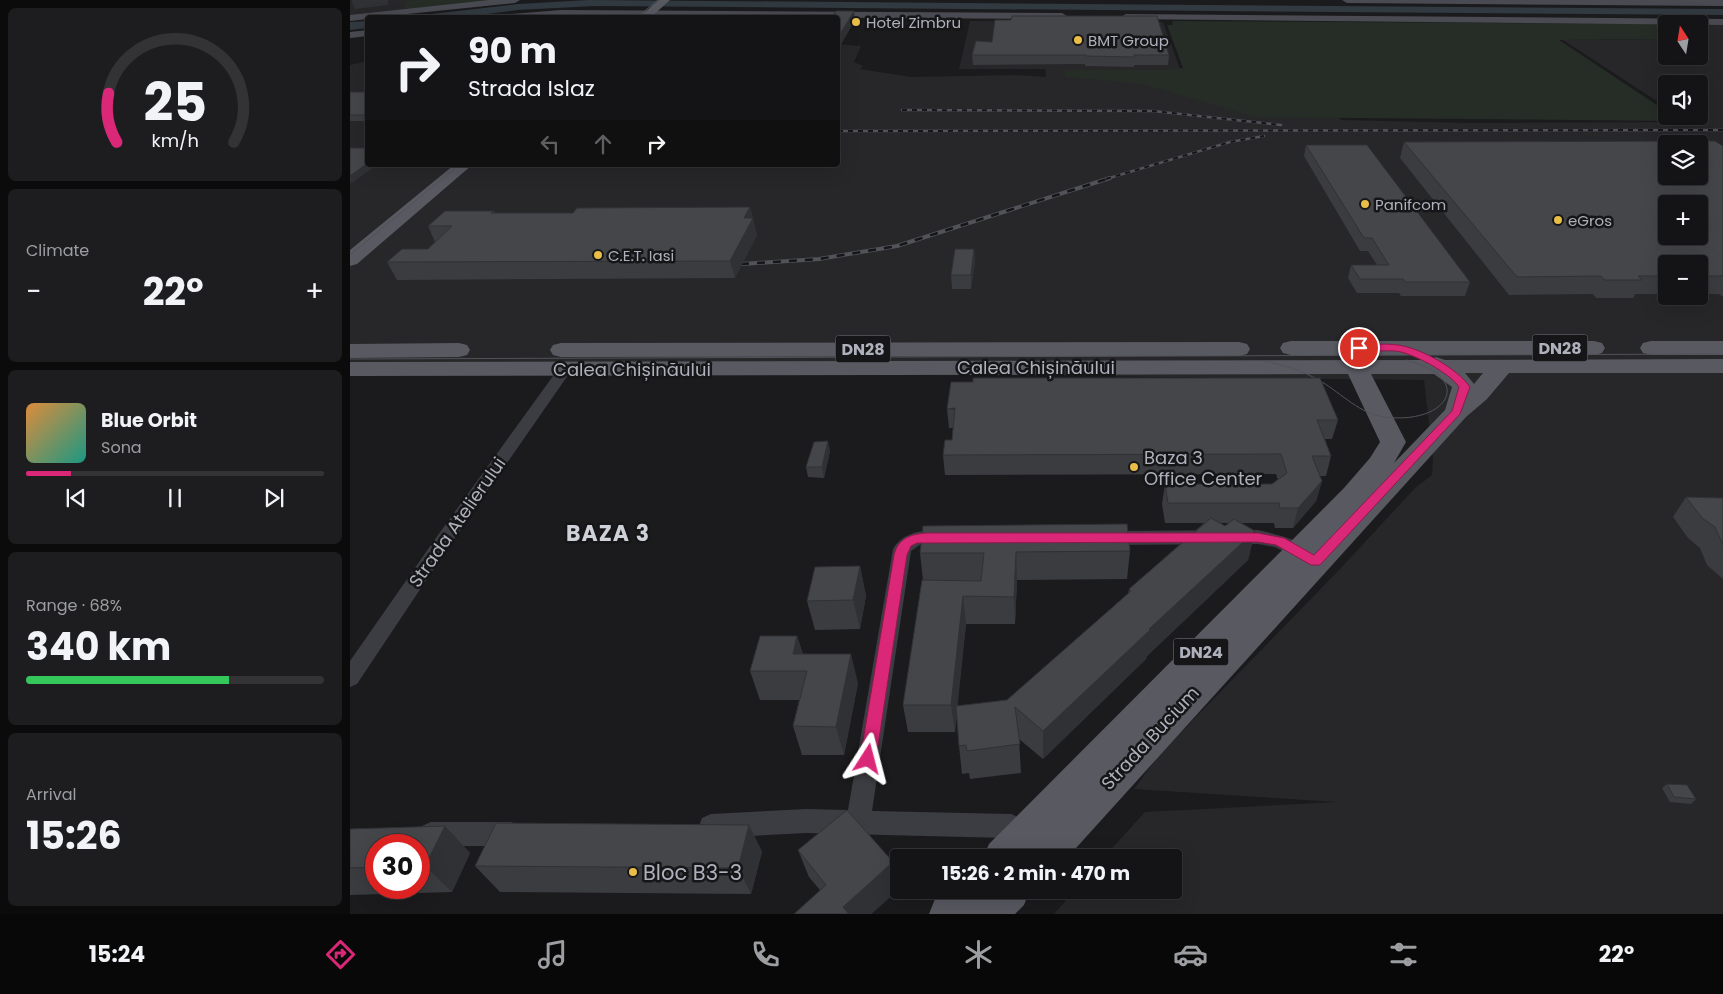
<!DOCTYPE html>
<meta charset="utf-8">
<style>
body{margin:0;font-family:Poppins,sans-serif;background:#1d1d1f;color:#f1f3f6;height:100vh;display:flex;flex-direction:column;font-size:19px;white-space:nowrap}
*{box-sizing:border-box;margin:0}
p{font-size:16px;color:#9d9ea1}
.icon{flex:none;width:28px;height:28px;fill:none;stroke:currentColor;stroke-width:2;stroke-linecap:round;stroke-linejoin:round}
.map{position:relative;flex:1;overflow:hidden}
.panel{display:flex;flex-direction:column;gap:8px;padding:8px;background:#0b0b0c;width:350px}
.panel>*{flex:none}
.guide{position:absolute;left:15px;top:15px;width:475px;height:152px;border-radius:5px;box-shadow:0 5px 20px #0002,0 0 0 1px #333335;background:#141416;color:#f1f3f6;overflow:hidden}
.needle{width:32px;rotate:348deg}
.tools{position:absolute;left:1308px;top:15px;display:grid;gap:10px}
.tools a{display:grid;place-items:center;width:50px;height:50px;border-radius:5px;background:#141416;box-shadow:0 5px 20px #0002,0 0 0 1px #333335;font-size:25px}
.speed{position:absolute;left:15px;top:834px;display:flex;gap:10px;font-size:25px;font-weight:700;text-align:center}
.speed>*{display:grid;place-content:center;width:65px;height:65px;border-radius:50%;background:#141416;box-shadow:0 5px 20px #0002,0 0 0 1px #333335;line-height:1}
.speed .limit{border:8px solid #d22;background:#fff;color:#111}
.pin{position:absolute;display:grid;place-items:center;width:42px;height:42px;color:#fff;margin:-21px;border:2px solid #fff;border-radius:50%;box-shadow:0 1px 5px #0007}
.me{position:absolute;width:55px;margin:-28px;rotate:9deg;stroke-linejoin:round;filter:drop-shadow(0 0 4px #0008)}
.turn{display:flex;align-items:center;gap:18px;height:105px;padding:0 20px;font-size:22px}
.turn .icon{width:65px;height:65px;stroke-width:2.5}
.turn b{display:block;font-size:35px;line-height:42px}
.lanes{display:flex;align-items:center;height:48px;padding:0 20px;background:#0003;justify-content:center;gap:25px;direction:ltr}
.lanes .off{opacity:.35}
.big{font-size:38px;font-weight:700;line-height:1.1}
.panel .widget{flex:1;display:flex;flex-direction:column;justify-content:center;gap:8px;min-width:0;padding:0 18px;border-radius:8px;background:#1d1d1f}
.panel .dial{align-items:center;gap:0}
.dial svg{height:130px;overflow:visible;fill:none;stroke:#333335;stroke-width:7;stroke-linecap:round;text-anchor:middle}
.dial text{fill:#f1f3f6;stroke:none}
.song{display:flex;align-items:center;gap:15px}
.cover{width:60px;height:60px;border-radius:8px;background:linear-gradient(135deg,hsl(30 70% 55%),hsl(170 70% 35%))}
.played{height:5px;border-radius:2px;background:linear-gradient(90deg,#db2777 15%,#333335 15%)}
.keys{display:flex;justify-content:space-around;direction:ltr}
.heat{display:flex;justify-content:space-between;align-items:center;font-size:28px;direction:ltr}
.charge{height:8px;border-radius:4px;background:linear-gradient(90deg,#34c759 68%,#333335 0)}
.trip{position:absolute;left:540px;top:849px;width:292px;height:50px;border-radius:5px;background:#141416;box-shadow:0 5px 20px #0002,0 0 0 1px #333335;font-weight:700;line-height:50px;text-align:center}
.tab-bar{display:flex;height:80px;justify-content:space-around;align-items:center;background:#080809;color:#9d9ea1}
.tab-bar .icon{width:35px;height:35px}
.tab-bar .active{color:#db2777}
.tab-bar b{font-size:22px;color:#f1f3f6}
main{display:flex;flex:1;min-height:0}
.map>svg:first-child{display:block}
</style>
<main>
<section class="panel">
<div class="widget dial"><svg viewBox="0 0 100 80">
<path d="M14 69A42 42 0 1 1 86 69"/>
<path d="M14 69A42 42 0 0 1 9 39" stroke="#db2777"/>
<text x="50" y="56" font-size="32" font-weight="700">25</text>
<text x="50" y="72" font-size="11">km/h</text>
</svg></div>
<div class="widget"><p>Climate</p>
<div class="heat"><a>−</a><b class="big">22°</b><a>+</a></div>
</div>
<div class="widget">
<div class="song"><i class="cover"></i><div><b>Blue Orbit</b><p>Sona</p></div></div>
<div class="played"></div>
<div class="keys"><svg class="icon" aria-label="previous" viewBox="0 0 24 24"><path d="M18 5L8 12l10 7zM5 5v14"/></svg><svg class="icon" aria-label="pause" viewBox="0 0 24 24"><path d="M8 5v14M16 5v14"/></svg><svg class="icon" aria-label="next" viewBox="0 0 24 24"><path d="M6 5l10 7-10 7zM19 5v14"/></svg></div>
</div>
<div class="widget"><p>Range · 68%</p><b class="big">340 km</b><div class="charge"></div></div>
<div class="widget"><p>Arrival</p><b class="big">15:26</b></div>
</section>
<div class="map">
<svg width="1373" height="914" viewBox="0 0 1373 914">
<rect width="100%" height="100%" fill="#1b1b1d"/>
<g fill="#27272a" fill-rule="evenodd">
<path d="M0 0H165L0 19Z"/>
<path d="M620 21 813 22 830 69H942L991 120 1120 123 1339 122 1330 116H1349V84H1316V107L1213 40 1316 39V56H1349V39L1355 37 1349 33V25H1373V914H704L725 890H824V858L754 857 795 812 987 802 784 789 809 755 991 568 1065 488 1082 475 1083 459 1074 380 200 370 0 374V65L17 61 18 165H488V44L511 46 504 62 513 66 510 69 561 77 668 75 696 77 695 69H609ZM1316 144H1349V176H1316ZM1316 204H1349V236H1316ZM1316 264H1349V296H1316Z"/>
</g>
<g fill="#252d26">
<path d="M69 0H146L55 9 54 2Z"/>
<path d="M823 21 1316 24V39L1209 40 1316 111V116H1324L1330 121 906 117 792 84 716 77 715 70H813L833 68 817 25H822Z"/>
</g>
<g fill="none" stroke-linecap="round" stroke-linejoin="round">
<g fill="#313941" fill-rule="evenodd">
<path d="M239 0 1373 9V15L245 6 168 10 107 18H68L73 15 168 4Z"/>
<path d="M18 21V28L0 30V22Z"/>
</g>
<g fill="#3c3d42" fill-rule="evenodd">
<path d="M216 364 221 365 223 368 95 552 7 684 0 687V661L83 542 211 365Z"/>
<path d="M582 530 600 532 603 537 600 542 571 544 561 551 522 811 661 814C673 819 681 825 686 837L683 845 674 849 665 845 656 838 456 833 361 838 352 834 349 826 352 818 361 814 456 809 498 810 543 549C551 535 567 531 582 530Z"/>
<path d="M908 530C924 534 956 540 964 555L961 560 955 562 925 547 908 544 756 545 750 543 747 538 750 533 756 531Z"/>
<path d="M81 822H161L170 826 173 834 170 842 161 846H81L72 842 69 834 72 826Z"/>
</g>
<g fill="#4a4b52" fill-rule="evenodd">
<path d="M139 0H170L165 3 18 18V19L0 21V15Z"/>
<path d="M992 0H1373V6L997 3Z"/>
<path d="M211 10 712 13 717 16 712 19 211 16 144 18 149 15Z"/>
<path d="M776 14 1373 19V25L772 19 771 17Z"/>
<path d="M18 30V36L0 38V32Z"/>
</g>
<g fill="#585961" fill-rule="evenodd">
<path d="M309 0H320L300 18H288Z"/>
<path d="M104 165H122L7 264 0 266V250Z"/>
<path d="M941 341H1244L1252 343 1255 348 1252 353 1244 355H941L933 353 930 348 933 343Z"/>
<path d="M1301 341H1373V355H1301L1293 353 1290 348 1293 343Z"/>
<path d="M889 342 897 344 900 349 897 354 889 356 211 357 203 355 200 350 203 345 211 343Z"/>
<path d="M109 343 117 345 120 350 117 355 109 357 0 358V344Z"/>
<path d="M1086 357 1095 360 1373 359V373H1159L1137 399 1116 417 717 858H633L639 844 994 488 1020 458 1030 442 998 374 0 376V362L1077 360ZM1115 373H1133L1124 384ZM1021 374H1084L1102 387 1095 410 1044 463 1056 442Z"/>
<path d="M594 890H680L674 905 665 914H579L585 899Z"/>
</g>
<g stroke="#515359" stroke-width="1">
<path d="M286 18 308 0"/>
<path d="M0 255 109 165"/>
<path d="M0 359 1373 354"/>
<path d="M914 361C934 365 954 371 972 382 992 394 1010 414 1035 417 1096 425 1128 379 1056 360"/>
</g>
<g stroke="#515359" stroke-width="2.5">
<g id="rail-far1">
<path d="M552 110 803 111 931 125"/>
<path d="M488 131 1373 130"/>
<path d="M756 179 880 142 914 136"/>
</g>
</g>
<g stroke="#515359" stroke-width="4">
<path id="rail" d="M391 264 469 259 547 246 760 178"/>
</g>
<use href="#rail-far1" stroke="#161618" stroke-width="2" stroke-dasharray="5" stroke-linecap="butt"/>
<use href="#rail" stroke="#161618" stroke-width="2.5" stroke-dasharray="8" stroke-linecap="butt"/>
</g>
<g fill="#3b3c40" fill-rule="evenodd">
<path d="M626 41 819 55 818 65H784V67L735 66V64L623 65 622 55Z"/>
<rect x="0" y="92" width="18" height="29"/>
<path d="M1054 142 1373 146V297L1369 294H1349V264H1316V294H1285L1283 298H1246L1243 294 1159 295 1050 158Z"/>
<path d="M956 145 1120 282 1115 296H1051L1049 293H1007L998 278 1001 265H1027L1018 251H1010L954 156Z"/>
<path d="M400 207 407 235 385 278 47 280 37 262 78 249 85 242 78 226 144 211 145 213H223Z"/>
<path d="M624 249 625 262 621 289H602L601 275Z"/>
<path d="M597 409 988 420 982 439H975L981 456 976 476H970L972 481 966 501 943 528H925L924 523H891L905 531 898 560 797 656 796 659 693 759 669 739 671 773 620 779 619 773 612 774 609 746 607 712 605 732H558L553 705 573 580 570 553 780 551 777 579 667 580 665 624H616L607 706 657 700 778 594 779 589 854 523H815L812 504 815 484H922L928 480 926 474 595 475 593 455 602 440 603 428H599ZM870 523H879L875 526Z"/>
<path d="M480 451 474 478 458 477 456 467Z"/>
<path d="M1336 497 1373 498V579L1357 565 1350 548 1338 538 1323 517Z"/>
<path d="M510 566 516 596 510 629 465 630 457 601Z"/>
<path d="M447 636 453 654 508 683 494 755H452L443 726 449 700H410L400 671Z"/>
<path d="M1317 784 1346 799 1341 804 1320 802 1312 788Z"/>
<path d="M399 825 412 852 401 894 150 892 125 866Z"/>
<path d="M95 826 120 853 102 892 0 895V829ZM26 845H69V888H26Z"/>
<path d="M448 850 549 884V889L521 914 470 890 459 877Z"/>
</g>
<g fill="#303134">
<path d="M1 0H38V5L5 9Z"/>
<path d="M504 11 505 20 488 50V38Z"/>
<path d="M18 163V165H27L0 184V176Z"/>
<path d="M400 207 407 235 385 278 380 261 394 218Z"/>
<path d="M624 249 625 262 621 289V275Z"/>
<path d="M478 441 480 451 474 478 472 467Z"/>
<path d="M972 481 966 501 943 528 948 508Z"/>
<path d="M905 531 898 560 797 656 796 659 693 759V731L799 629Z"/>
<path d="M666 552 667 580 665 624 664 597Z"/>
<path d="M510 566 516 596 510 629 503 600Z"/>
<path d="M613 596 616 624 605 732 601 705Z"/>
<path d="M447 636 456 665 443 654Z"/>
<path d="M501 654 508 683 494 755 486 727Z"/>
<path d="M399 825 412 852 401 894 388 868Z"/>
<path d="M95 826 120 853 102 892 75 866Z"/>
<path d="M543 862 549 884V889L521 914H496L493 907Z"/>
</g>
<g fill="#45464a" stroke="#303134" fill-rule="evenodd">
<path d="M486 11H504L488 38V18H481Z"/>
<path d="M662 16H807L819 55H784V57L736 56V55H622L626 41 642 42 645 20H661Z"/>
<rect x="0" y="92" width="18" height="23"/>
<path d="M1365 141 1373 146V276H1349V264H1316V276H1288L1292 280H1255L1251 276 1167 277 1054 142ZM1316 144H1349V176H1316ZM1316 204H1349V236H1316Z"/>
<path d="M956 145H1017L1120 282H1055L1053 279H1010L1001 265H1039L1022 238H1014Z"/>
<path d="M18 147V163L0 176V148H15Z"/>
<path d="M400 207 394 218H403L380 261 37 262 52 249H78L102 226H78L95 211H144L141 213H223L227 208Z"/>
<path d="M605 249H624L621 275H601Z"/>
<path d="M623 378H970L988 420H967L981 456H962L972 481 948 508H930L929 503H818L815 484H922L937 473 931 454 593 455 595 440H602L605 408 597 409 601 382H623Z"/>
<path d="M478 441 472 467H456L464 442Z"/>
<path d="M1336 497 1373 498V545L1365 527 1352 518Z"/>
<path d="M861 518 875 526 884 519 905 531 799 629 800 630 693 731 665 707 670 744 617 751 616 745 609 746 606 706 657 700 781 591 779 589Z"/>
<path d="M777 524 780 551 666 552 664 597 613 596 601 705H553L572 580 631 581 634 553H570L573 526Z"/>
<path d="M510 566 503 600 457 601 465 567Z"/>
<path d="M410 636H447L443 654H501L486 727 443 726 457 671H400Z"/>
<path d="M1317 784 1337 785 1346 799 1324 797Z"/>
<path d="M497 810 543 862 493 907 499 914H444L476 885 448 850Z"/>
<path d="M146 823 399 825 388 868 125 866Z"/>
<path d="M95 826 75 866H69V845H26V867L0 868V829Z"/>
</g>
<path fill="#db2777" stroke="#8e194d" d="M1009 345C1021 345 1035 343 1048 345 1070 348 1107 368 1120 387L1110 414 970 565H961L926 545 908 542 567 543 561 546 557 555 526 759 524 765 518 767 512 765 510 759 544 555C548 538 561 534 577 533H908L934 538 964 555 1102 411 1109 387C1100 373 1061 352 1045 351 1032 350 1018 353 1005 350V346Z"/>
<g fill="#e8bd48" stroke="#161618" stroke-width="2">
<circle cx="506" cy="22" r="5"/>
<circle cx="728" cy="40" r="5"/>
<circle cx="1015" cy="204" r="5"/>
<circle cx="1208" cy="220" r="5"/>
<circle cx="248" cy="255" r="5"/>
<circle cx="784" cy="467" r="5"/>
<circle cx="283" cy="872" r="5"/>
</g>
<g text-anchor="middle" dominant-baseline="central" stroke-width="5" stroke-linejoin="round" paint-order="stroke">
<g font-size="15" fill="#aeb1bc" stroke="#161618" text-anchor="start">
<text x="516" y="22">Hotel Zimbru</text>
<text x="738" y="40">BMT Group</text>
<text x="1025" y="204">Panifcom</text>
<text x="1218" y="220">eGros</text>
<text x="258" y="255">C.E.T. Iasi</text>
</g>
<g fill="#161618" stroke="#80828b" stroke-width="1">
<rect x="1182.5" y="334.5" width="55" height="27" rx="4"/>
<rect x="485.5" y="335.5" width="55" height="27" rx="4"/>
<rect x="823.5" y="638.5" width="55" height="27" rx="4"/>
</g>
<g font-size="16" font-weight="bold" fill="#aeb1bc">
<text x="1210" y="348">DN28</text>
<text x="513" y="349">DN28</text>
<text x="851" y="652">DN24</text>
</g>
<g font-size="18" fill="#aeb1bc" stroke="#161618">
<text x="686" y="367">Calea Chișinăului</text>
<text x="282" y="369">Calea Chișinăului</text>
<text transform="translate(107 522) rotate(-55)">Strada Atelierului</text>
<text transform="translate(800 738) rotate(-47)">Strada Bucium</text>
</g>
<g font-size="18" fill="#aeb1bc" stroke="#161618" text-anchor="start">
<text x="794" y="457">Baza 3<tspan x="794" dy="21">Office Center</tspan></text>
</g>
<g font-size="21" fill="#aeb1bc" stroke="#161618" text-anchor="start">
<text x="293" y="872">Bloc B3-3</text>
</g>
<g font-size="22" font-weight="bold" letter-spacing="1" fill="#cfd1d8" stroke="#161618">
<text x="258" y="533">BAZA 3</text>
</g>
</g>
</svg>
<div class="tools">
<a><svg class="needle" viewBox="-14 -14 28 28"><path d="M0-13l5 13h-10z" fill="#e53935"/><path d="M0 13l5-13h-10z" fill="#9d9ea1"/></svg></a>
<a><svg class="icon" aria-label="sound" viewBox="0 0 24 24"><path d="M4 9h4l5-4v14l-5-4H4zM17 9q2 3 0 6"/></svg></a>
<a><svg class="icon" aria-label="layers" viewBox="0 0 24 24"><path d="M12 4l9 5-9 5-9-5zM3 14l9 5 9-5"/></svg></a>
<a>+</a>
<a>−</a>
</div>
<div class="speed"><div class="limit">30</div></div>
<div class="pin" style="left:1009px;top:348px;background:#d93025"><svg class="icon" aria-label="arrive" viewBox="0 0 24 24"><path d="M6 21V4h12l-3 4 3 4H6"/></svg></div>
<svg class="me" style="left:518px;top:759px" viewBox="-20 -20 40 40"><path d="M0-17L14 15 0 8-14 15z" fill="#db2777" stroke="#fff" stroke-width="4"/></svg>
<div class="trip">15:26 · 2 min · 470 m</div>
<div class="guide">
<div class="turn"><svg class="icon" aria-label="right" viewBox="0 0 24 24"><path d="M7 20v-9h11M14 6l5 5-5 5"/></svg><div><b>90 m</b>Strada Islaz</div></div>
<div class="lanes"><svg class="icon off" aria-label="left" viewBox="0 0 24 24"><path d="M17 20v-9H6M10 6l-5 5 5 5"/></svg><svg class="icon off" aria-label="ahead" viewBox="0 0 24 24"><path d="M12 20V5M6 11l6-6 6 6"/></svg><svg class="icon" aria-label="right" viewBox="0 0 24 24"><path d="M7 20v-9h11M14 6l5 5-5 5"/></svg></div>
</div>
</div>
</main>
<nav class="tab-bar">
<b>15:24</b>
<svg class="icon active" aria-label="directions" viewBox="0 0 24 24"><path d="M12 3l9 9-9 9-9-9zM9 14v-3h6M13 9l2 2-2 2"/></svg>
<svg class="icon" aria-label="music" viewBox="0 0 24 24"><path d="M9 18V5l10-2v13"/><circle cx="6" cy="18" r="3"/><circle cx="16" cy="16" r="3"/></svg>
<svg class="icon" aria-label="phone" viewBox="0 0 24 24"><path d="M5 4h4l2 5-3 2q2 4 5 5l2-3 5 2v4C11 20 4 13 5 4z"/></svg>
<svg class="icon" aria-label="climate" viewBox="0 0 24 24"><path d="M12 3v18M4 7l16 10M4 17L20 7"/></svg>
<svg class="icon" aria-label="car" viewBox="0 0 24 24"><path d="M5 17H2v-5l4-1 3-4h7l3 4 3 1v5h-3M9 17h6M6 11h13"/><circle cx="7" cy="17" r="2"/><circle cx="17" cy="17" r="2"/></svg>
<svg class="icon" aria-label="filters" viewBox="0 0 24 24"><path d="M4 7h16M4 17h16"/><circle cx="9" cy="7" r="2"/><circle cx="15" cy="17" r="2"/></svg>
<b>22°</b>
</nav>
